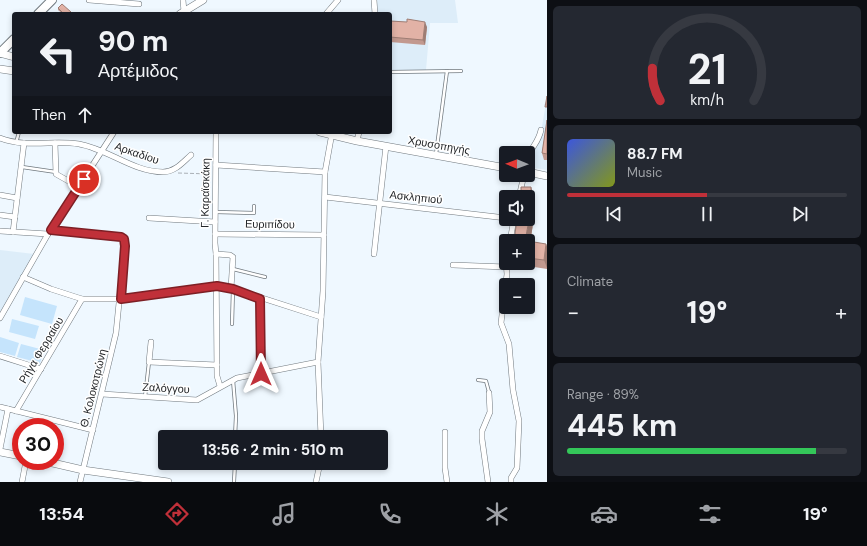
<!DOCTYPE html>
<meta charset="utf-8">
<style>
body{margin:0;font-family:"DM Sans",sans-serif;background:#242831;color:#f1f3f6;height:100vh;display:flex;flex-direction:column;font-size:15px;white-space:nowrap}
*{box-sizing:border-box;margin:0}
p{font-size:13px;color:#9ea1a6}
.icon{flex:none;width:22px;height:22px;fill:none;stroke:currentColor;stroke-width:2;stroke-linecap:round;stroke-linejoin:round}
.map{position:relative;flex:1;overflow:hidden}
.details{display:flex;flex-direction:column;gap:6px;padding:6px;background:#0d0f14;width:320px}
.details>*{flex:none}
.guide{position:absolute;left:12px;top:12px;width:380px;height:122px;border-radius:4px;box-shadow:0 2px 6px #0003;background:#171b24;color:#f1f3f6;overflow:hidden}
.needle{width:26px;rotate:271deg}
.fabs{position:absolute;left:499px;top:146px;display:grid;gap:8px}
.fabs a{display:grid;place-items:center;width:36px;height:36px;border-radius:4px;background:#171b24;box-shadow:0 2px 6px #0003;font-size:20px}
.speed{position:absolute;left:12px;top:418px;display:flex;gap:8px;font-size:20px;font-weight:700;text-align:center}
.speed>*{display:grid;place-content:center;width:52px;height:52px;border-radius:50%;background:#171b24;box-shadow:0 2px 6px #0003;line-height:1}
.speed .limit{border:6px solid #d22;background:#fff;color:#111}
.pin{position:absolute;display:grid;place-items:center;width:34px;height:34px;color:#fff;margin:-17px;border:2px solid #fff;border-radius:50%;box-shadow:0 1px 4px #0007}
.me{position:absolute;width:44px;margin:-22px;rotate:0deg;stroke-linejoin:round;filter:drop-shadow(0 0 3px #0008)}
.turn{display:flex;align-items:center;gap:14px;height:84px;padding:0 20px;font-size:18px}
.turn .icon{width:52px;height:52px;stroke-width:2.5}
.turn b{display:block;font-size:28px;line-height:34px}
.then{display:flex;align-items:center;height:38px;padding:0 20px;background:#0003;gap:8px;font-size:15px}
.big{font-size:30px;font-weight:700;line-height:1.1}
.details .card{flex:1;display:flex;flex-direction:column;justify-content:center;gap:6px;min-width:0;padding:0 14px;border-radius:6px;background:#242831}
.details .dial{align-items:center;gap:0}
.dial svg{height:104px;overflow:visible;fill:none;stroke:#363941;stroke-width:7;stroke-linecap:round;text-anchor:middle}
.dial text{fill:#f1f3f6;stroke:none}
.song{display:flex;align-items:center;gap:12px}
.cover{width:48px;height:48px;border-radius:6px;background:linear-gradient(135deg,hsl(230 70% 55%),hsl(70 70% 35%))}
.played{height:4px;border-radius:2px;background:linear-gradient(90deg,#c03039 50%,#363941 50%)}
.keys{display:flex;justify-content:space-around;direction:ltr}
.heat{display:flex;justify-content:space-between;align-items:center;font-size:22px;direction:ltr}
.charge{height:6px;border-radius:3px;background:linear-gradient(90deg,#34c759 89%,#363941 0)}
.trip{position:absolute;left:158px;top:430px;width:230px;height:40px;border-radius:4px;background:#171b24;box-shadow:0 2px 6px #0003;font-weight:700;line-height:40px;text-align:center}
.menu{display:flex;height:64px;justify-content:space-around;align-items:center;background:#090b0e;color:#9ea1a6}
.menu .icon{width:28px;height:28px}
.menu .selected{color:#c03039}
.menu b{font-size:18px;color:#f1f3f6}
main{display:flex;flex:1;min-height:0}
.map>svg:first-child{display:block}
</style>
<main>
<div class="map">
<svg width="547" height="482" viewBox="0 0 547 482">
<rect width="100%" height="100%" fill="#eff8ff"/>
<g fill="#ddedf9">
<path d="M377 0H455L458 23H430L426 70H390V14H378Z"/>
<path d="M544 104H547V170L528 167V160L540 138 545 109Z"/>
<path d="M0 250 34 254 0 316Z"/>
</g>
<g fill="#c5e4fc">
<path d="M25 297 57 306 52 324 20 315Z"/>
<path d="M12 319 39 326 35 339 9 332Z"/>
<path d="M0 337 19 343 15 356 0 352Z"/>
<path d="M21 344 44 350 40 363 17 357Z"/>
</g>
<g fill="none" stroke-linecap="round" stroke-linejoin="round">
<g stroke="#71797f" stroke-width="4">
<g id="lane">
<path d="M390 72 461 71"/>
<path d="M16 143 19 132"/>
<path d="M436 154 447 71"/>
<path d="M22 167 56 172"/>
<path d="M216 212 254 213V206"/>
<path d="M233 269 265 277"/>
<path d="M232 324 233 289"/>
<path d="M233 380 236 416 235 437"/>
<path d="M478 380 486 381 489 392"/>
<path d="M145 397 149 362"/>
<path d="M234 482 235 463"/>
</g>
</g>
<g stroke="#71797f" stroke-width="6">
<g id="street">
<path d="M89 0 139 4"/>
<path d="M183 0 184 12"/>
<path d="M374 0 375 14"/>
<path d="M326 14 338 0"/>
<path d="M0 138C26 148 53 140 79 144 108 149 133 172 163 172 175 172 183 162 191 155"/>
<path d="M357 141 359 132"/>
<path d="M55 143 56 174 79 187"/>
<path d="M528 159C531 146 538 144 541 130"/>
<path d="M216 165 325 172"/>
<path d="M0 195 17 198"/>
<path d="M325 197 506 218"/>
<path d="M519 197 524 175"/>
<path d="M0 215 15 217"/>
<path d="M149 218 215 222"/>
<path d="M51 230 121 237 125 243 116 333 80 482"/>
<path d="M0 231 48 234"/>
<path d="M13 232 24 143"/>
<path d="M215 234 324 235"/>
<path d="M510 241 514 219"/>
<path d="M216 254 217 376 220 386"/>
<path d="M374 254 386 146"/>
<path d="M506 262 507 274 501 323 509 344 513 390 519 421 517 468 511 478V482"/>
<path d="M453 265 506 267"/>
<path d="M23 277 51 289 82 299H121L217 286 231 288 233 257 230 255 216 254 215 243 216 132"/>
<path d="M231 288 321 317"/>
<path d="M260 299 261 373"/>
<path d="M0 318 48 234 114 132"/>
<path d="M151 342 149 362 217 365"/>
<path d="M0 356 41 369"/>
<path d="M102 394 197 400 237 378 318 362"/>
<path d="M0 407 93 430"/>
<path d="M16 411 82 299"/>
<path d="M445 432V468L447 482"/>
<path d="M321 437 318 362 323 291 325 172 332 133"/>
<path d="M0 449 8 409"/>
<path d="M22 482 26 461"/>
<path d="M316 482 320 463"/>
<path d="M488 482 482 439V431L490 412 489 393"/>
</g>
</g>
<g stroke="#71797f" stroke-width="8">
<g id="secondary">
<path d="M180 14 203 0"/>
<path d="M0 53 14 57"/>
<path d="M0 69 14 71"/>
<path d="M320 132 357 141 506 168"/>
<path d="M528 172 547 176"/>
<path d="M0 452 21 456"/>
<path d="M44 461 83 470 168 482"/>
</g>
</g>
<g stroke="#71797f" stroke-width="10">
<g id="primary">
<path d="M38 14 52 0"/>
<path d="M0 53 14 39"/>
</g>
</g>
<path stroke="#aab0b6" stroke-width="1" stroke-dasharray="4 2" stroke-linecap="butt" d="M178 173 210 174"/>
<use href="#lane" stroke="#fff" stroke-width="2.5"/>
<use href="#street" stroke="#fff" stroke-width="5"/>
<use href="#secondary" stroke="#fff" stroke-width="7"/>
<use href="#primary" stroke="#fff" stroke-width="8"/>
</g>
<g fill="#c2998f">
<path d="M58 8 71 12V14H63L58 10Z"/>
<path d="M390 21 427 27 425 45 390 42Z"/>
<path d="M547 120V160H544L542 153Z"/>
<path d="M534 196V207H528V197Z"/>
<path d="M533 224 530 242 547 246V269L515 264 514 263H528V241Z"/>
</g>
<g fill="#9e7d74">
<path d="M425 22 427 27 425 45 423 40Z"/>
<path d="M531 187 534 196V207L531 198Z"/>
<path d="M530 215 533 224 529 250 528 248V241H525Z"/>
<path d="M546 244 547 246V268L544 260Z"/>
</g>
<g fill="#e2b2a6" stroke="#9e7d74">
<path d="M62 4 71 12 69 14H64L58 8Z"/>
<path d="M407 19 425 22 423 40 390 37V21L407 22Z"/>
<path d="M547 96V107H545Z"/>
<path d="M547 120V154L542 153Z"/>
<path d="M521 187H531V198H528V197H521Z"/>
<path d="M528 214 530 215 525 241H514L517 219H528Z"/>
<path d="M528 241 546 244 544 260 528 258Z"/>
</g>
<g fill="none" stroke-linecap="round" stroke-linejoin="round">
<g stroke="#7d1f25" stroke-width="10">
<path id="route" d="M84 179 51 230 121 237 124 239 125 246 121 299 217 286 233 289 260 299 261 374"/>
</g>
<use href="#route" stroke="#c03039" stroke-width="7"/>
</g>
<g text-anchor="middle" dominant-baseline="central" stroke-width="3" stroke-linejoin="round" paint-order="stroke">
<g font-size="11" fill="#24272a" stroke="#fff">
<text transform="translate(439 145) rotate(10)">Χρυσοπηγής</text>
<text transform="translate(137 153) rotate(19)">Αρκαδίου</text>
<text transform="translate(205 193) rotate(-89)">Γ. Καραϊσκάκη</text>
<text transform="translate(416 197) rotate(6)">Ασκληπιού</text>
<text transform="translate(270 224) rotate(1)">Ευριπίδου</text>
<text transform="translate(41 350) rotate(-59)">Ρήγα Φερραίου</text>
<text transform="translate(93 388) rotate(-76)">Θ. Κολοκοτρώνη</text>
<text transform="translate(166 388) rotate(3)">Ζαλόγγου</text>
</g>
</g>
</svg>
<div class="fabs">
<a><svg class="needle" viewBox="-14 -14 28 28"><path d="M0-13l5 13h-10z" fill="#e53935"/><path d="M0 13l5-13h-10z" fill="#9ea1a6"/></svg></a>
<a><svg class="icon" aria-label="sound" viewBox="0 0 24 24"><path d="M4 9h4l5-4v14l-5-4H4zM17 9q2 3 0 6"/></svg></a>
<a>+</a>
<a>−</a>
</div>
<div class="speed"><div class="limit">30</div></div>
<div class="pin" style="left:84px;top:179px;background:#d93025"><svg class="icon" aria-label="arrive" viewBox="0 0 24 24"><path d="M6 21V4h12l-3 4 3 4H6"/></svg></div>
<svg class="me" style="left:261px;top:374px" viewBox="-20 -20 40 40"><path d="M0-17L14 15 0 8-14 15z" fill="#c03039" stroke="#fff" stroke-width="4"/></svg>
<div class="trip">13:56 · 2 min · 510 m</div>
<div class="guide">
<div class="turn"><svg class="icon" aria-label="left" viewBox="0 0 24 24"><path d="M17 20v-9H6M10 6l-5 5 5 5"/></svg><div><b>90 m</b>Αρτέμιδος</div></div>
<div class="then">Then<svg class="icon" aria-label="ahead" viewBox="0 0 24 24"><path d="M12 20V5M6 11l6-6 6 6"/></svg></div>
</div>
</div>
<section class="details">
<div class="card dial"><svg viewBox="0 0 100 80">
<path d="M14 69A42 42 0 1 1 86 69"/>
<path d="M14 69A42 42 0 0 1 8 44" stroke="#c03039"/>
<text x="50" y="56" font-size="32" font-weight="700">21</text>
<text x="50" y="72" font-size="11">km/h</text>
</svg></div>
<div class="card">
<div class="song"><i class="cover"></i><div><b>88.7 FM</b><p>Music</p></div></div>
<div class="played"></div>
<div class="keys"><svg class="icon" aria-label="previous" viewBox="0 0 24 24"><path d="M18 5L8 12l10 7zM5 5v14"/></svg><svg class="icon" aria-label="pause" viewBox="0 0 24 24"><path d="M8 5v14M16 5v14"/></svg><svg class="icon" aria-label="next" viewBox="0 0 24 24"><path d="M6 5l10 7-10 7zM19 5v14"/></svg></div>
</div>
<div class="card"><p>Climate</p>
<div class="heat"><a>−</a><b class="big">19°</b><a>+</a></div>
</div>
<div class="card"><p>Range · 89%</p><b class="big">445 km</b><div class="charge"></div></div>
</section>
</main>
<nav class="menu">
<b>13:54</b>
<svg class="icon selected" aria-label="directions" viewBox="0 0 24 24"><path d="M12 3l9 9-9 9-9-9zM9 14v-3h6M13 9l2 2-2 2"/></svg>
<svg class="icon" aria-label="music" viewBox="0 0 24 24"><path d="M9 18V5l10-2v13"/><circle cx="6" cy="18" r="3"/><circle cx="16" cy="16" r="3"/></svg>
<svg class="icon" aria-label="phone" viewBox="0 0 24 24"><path d="M5 4h4l2 5-3 2q2 4 5 5l2-3 5 2v4C11 20 4 13 5 4z"/></svg>
<svg class="icon" aria-label="climate" viewBox="0 0 24 24"><path d="M12 3v18M4 7l16 10M4 17L20 7"/></svg>
<svg class="icon" aria-label="car" viewBox="0 0 24 24"><path d="M5 17H2v-5l4-1 3-4h7l3 4 3 1v5h-3M9 17h6M6 11h13"/><circle cx="7" cy="17" r="2"/><circle cx="17" cy="17" r="2"/></svg>
<svg class="icon" aria-label="filters" viewBox="0 0 24 24"><path d="M4 7h16M4 17h16"/><circle cx="9" cy="7" r="2"/><circle cx="15" cy="17" r="2"/></svg>
<b>19°</b>
</nav>
